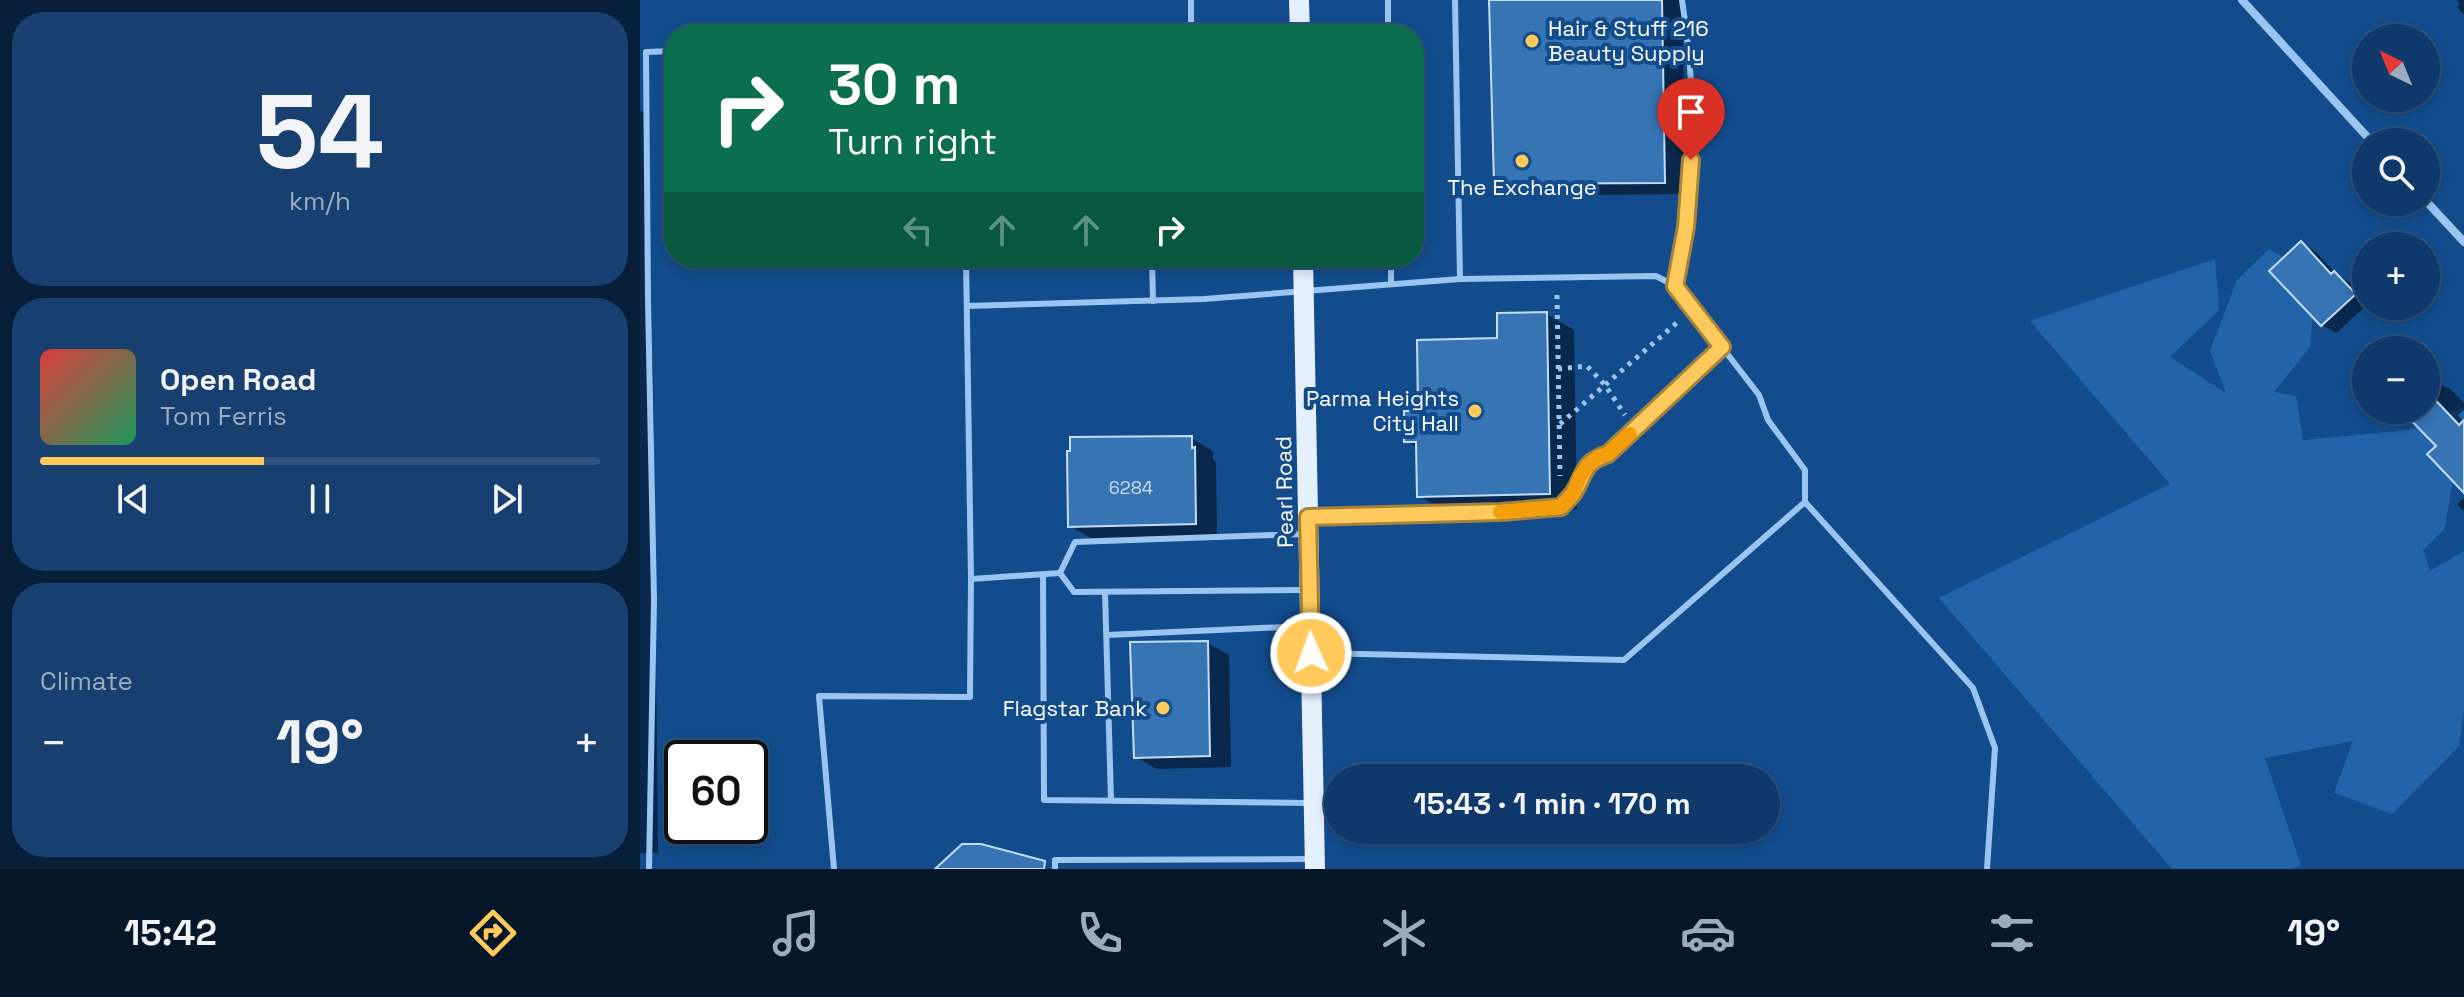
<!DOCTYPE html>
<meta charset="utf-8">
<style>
body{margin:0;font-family:"Space Grotesk",sans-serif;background:#174070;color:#f1f3f6;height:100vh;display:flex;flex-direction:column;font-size:30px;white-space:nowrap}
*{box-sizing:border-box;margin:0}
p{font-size:26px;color:#9bacc1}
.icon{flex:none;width:44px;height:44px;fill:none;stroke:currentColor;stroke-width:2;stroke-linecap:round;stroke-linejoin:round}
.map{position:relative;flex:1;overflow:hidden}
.drawer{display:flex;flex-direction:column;gap:12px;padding:12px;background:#081f3a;width:640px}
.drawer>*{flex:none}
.banner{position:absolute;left:24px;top:24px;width:760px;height:244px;border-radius:32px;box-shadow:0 4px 12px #0003,0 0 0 2px #2e537e;background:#0b6e4f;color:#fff;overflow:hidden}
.needle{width:52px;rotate:317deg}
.fabs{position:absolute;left:1712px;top:24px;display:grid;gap:16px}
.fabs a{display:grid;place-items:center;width:88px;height:88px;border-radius:50%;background:#0e396a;box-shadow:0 4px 12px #0003,0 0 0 2px #2e537e;font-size:40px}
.speed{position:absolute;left:24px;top:740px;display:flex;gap:16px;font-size:40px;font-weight:700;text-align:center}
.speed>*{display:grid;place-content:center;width:104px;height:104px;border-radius:50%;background:#0e396a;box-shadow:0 4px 12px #0003,0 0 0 2px #2e537e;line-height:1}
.speed .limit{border:4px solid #111;border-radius:12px;background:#fff;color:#111}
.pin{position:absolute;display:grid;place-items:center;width:68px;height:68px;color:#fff;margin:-82px -34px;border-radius:50% 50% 50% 0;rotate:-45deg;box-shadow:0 0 8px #0007}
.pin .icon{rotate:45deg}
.me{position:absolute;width:88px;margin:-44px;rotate:358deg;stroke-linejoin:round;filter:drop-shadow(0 0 6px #0008)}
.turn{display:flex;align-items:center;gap:28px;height:168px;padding:0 32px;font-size:36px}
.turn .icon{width:104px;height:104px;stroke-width:2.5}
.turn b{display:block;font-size:56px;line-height:68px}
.lanes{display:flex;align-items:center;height:76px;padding:0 32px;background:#0003;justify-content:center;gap:40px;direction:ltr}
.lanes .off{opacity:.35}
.big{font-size:60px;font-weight:700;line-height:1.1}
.drawer .widget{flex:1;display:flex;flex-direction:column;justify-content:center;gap:12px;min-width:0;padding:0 28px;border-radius:32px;background:#174070}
.drawer .dial{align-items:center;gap:0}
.dial b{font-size:104px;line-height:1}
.song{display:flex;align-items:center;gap:24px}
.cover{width:96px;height:96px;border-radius:12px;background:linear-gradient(135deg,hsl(0 70% 55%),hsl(150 70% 35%))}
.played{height:8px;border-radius:4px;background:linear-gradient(90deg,#ffca5b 40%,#2e537e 40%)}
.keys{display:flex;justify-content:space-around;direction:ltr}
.heat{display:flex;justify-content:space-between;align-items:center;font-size:44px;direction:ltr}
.trip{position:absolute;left:684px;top:764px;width:456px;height:80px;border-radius:40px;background:#0e396a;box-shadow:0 4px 12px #0003,0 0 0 2px #2e537e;font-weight:700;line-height:80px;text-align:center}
.tab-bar{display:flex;height:128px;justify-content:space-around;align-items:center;background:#06172a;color:#9bacc1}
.tab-bar .icon{width:56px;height:56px}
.tab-bar .selected{color:#ffca5b}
.tab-bar b{font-size:36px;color:#f1f3f6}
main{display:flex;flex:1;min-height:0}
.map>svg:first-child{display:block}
</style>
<main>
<section class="drawer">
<div class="widget dial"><b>54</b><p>km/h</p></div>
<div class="widget">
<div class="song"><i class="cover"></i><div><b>Open Road</b><p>Tom Ferris</p></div></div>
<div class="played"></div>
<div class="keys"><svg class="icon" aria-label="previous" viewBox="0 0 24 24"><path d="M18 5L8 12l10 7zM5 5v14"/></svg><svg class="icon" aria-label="pause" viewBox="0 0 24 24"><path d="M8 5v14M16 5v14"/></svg><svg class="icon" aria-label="next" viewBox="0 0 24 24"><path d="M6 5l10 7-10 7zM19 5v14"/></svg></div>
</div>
<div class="widget"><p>Climate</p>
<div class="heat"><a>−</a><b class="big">19°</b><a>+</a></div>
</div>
</section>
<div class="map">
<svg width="1824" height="869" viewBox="0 0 1824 869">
<rect width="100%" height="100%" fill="#124c8d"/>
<path fill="#2164aa" d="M1629 249 1676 276 1670 347 1634 392 1656 396 1663 440 1770 430 1824 407V435L1814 473 1805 528 1783 550 1790 571 1824 551V710L1819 746 1752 814 1694 793 1713 741 1625 758 1661 865 1652 869H1532L1299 598 1530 484 1390 321 1575 259 1579 310 1530 357 1586 393 1570 351 1597 280Z"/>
<g fill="#0007">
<path d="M851 0H1042L1046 194 877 196 855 183Z"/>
<path d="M1817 0H1824V15L1817 7 1820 4Z"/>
<path d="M0 110 6 114 9 309 13 366 18 853H0Z"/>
<path d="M1661 244 1676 252 1697 275 1709 282 1726 300V306L1696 333 1682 325Z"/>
<path d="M906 314 934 330 937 509 807 512 779 496 778 448 766 441 780 413 859 340Z"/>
<path d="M1786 375 1791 380 1810 389 1824 403V410L1818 415 1824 422V490L1799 446 1764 410H1786Z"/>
<path d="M551 438 573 451V460L576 462 577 535 451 538 430 526 432 453Z"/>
<path d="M1824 498V511L1817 504Z"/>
<path d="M567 643 589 655 591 767 517 769 496 757Z"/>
</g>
<g fill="#3674b4" stroke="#c2defc" stroke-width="2">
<path d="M849 0H1022L1025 183 854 184Z"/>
<path d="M1661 241 1691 274 1694 271 1716 294 1681 326 1629 271Z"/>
<path d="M907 312 910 494 777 497 776 442H764V411H778L777 340 857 338V313Z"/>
<path d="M1786 390 1819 425 1824 420V493L1787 454 1796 446 1761 410H1786Z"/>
<path d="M552 436V448L555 447 556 524 428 527 427 451H430V437Z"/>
<path d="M568 641 570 756 494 758 490 642Z"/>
<path d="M322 844H341L405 861 404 869H295Z"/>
</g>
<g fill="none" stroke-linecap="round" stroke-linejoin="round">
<g stroke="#9bc5f1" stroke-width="5" stroke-dasharray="4 6" stroke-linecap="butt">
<path d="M917 295 920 476"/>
<path d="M918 369 947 366 965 385 985 415"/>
<path d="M920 424 1039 321"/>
</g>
<g stroke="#9bc5f1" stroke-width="6">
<path d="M551 0V34"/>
<path d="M748 0V34"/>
<path d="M815 0 820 279"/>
<path d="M512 258 513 301"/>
<path d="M751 258V284"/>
<path d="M1035 286C1056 193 1057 94 1042 0"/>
<path d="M327 306 564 299 820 279 1016 276 1035 286 1119 395 1128 420 1165 470V502"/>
<path d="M672 517 861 512 921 507C925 502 931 497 934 492 946 472 943 462 968 454L1082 347"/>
<path d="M420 573 435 542 664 534"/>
<path d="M420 573 434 592 667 590"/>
<path d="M403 575 404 800 670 803"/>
<path d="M331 579 420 573"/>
<path d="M465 592 471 800"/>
<path d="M467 635 667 626"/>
<path d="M676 653 984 660 1165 502 1333 688 1355 748 1347 869"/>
<path d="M9 869 14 600 8 300 6 52 34 51"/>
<path d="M194 869 179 696 330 697 331 579 326 258"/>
<path d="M415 869V860L672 859"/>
</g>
<g stroke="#9bc5f1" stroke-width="8">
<path d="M1602 0 1732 142"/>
<path d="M1786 201 1824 242"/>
</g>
<g stroke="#e5f0ff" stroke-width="20">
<path d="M659 0 660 34"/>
<path d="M663 258 675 869"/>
</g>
</g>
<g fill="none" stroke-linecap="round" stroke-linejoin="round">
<g stroke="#a6833b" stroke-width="20">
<path id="route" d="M671 653 668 517 861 512 921 507C925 502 931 497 934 492 946 472 942 463 968 454L1082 347 1035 286 1046 227 1051 160"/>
</g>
<use href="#route" stroke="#ffca5b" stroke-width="14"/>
<path stroke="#f59e0b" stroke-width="14" d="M860 512 921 507 934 492 940 477 949 464 958 457 968 454 990 434"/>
</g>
<g fill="#ffca5b" stroke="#124c8d" stroke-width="3">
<circle cx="892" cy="41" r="8"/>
<circle cx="882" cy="161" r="8"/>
<circle cx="835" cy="411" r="8"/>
<circle cx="523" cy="708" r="8"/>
</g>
<g text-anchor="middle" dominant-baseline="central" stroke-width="8" stroke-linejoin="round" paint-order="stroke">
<g font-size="18" fill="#cddcec">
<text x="491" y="487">6284</text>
</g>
<g font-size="22" fill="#fff" stroke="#124c8d" text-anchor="end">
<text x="908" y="28" text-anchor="start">Hair &amp; Stuff 216<tspan x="908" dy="25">Beauty Supply</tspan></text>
<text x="882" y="187" text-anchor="middle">The Exchange</text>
<text x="819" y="398">Parma Heights<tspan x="819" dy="25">City Hall</tspan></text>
<text x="507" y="708">Flagstar Bank</text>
</g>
<g font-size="22" fill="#fff" stroke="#124c8d">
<text transform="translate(644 492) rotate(-91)">Pearl Road</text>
</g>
</g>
</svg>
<div class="fabs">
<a><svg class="needle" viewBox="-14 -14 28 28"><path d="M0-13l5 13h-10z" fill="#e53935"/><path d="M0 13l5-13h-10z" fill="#9bacc1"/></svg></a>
<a><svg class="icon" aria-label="search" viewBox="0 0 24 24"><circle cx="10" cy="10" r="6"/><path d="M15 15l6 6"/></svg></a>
<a>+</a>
<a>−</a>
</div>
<div class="speed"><div class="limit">60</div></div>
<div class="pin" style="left:1051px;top:160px;background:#d93025"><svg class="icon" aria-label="arrive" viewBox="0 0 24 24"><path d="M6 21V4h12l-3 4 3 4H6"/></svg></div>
<svg class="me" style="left:671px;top:653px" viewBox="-20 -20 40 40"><circle r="17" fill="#ffca5b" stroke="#fff" stroke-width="3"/><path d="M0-11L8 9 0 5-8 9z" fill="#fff"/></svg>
<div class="trip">15:43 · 1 min · 170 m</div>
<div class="banner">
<div class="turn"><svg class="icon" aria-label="right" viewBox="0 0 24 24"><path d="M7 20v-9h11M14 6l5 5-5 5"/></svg><div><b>30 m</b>Turn right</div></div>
<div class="lanes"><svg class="icon off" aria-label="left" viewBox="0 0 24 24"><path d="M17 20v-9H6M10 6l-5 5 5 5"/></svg><svg class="icon off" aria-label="ahead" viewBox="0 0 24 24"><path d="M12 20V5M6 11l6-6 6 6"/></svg><svg class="icon off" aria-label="ahead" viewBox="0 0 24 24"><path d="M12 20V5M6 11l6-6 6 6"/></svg><svg class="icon" aria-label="right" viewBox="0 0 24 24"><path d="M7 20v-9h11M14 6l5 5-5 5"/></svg></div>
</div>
</div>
</main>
<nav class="tab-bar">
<b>15:42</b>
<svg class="icon selected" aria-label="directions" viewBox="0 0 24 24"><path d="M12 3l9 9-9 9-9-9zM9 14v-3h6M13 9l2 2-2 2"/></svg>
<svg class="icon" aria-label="music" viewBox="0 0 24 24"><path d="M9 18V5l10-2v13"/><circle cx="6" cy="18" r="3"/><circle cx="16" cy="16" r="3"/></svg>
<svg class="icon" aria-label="phone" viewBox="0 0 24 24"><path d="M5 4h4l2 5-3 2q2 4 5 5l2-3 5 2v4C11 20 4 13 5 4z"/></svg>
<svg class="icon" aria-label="climate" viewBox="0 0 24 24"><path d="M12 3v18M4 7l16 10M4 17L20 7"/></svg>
<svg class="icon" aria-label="car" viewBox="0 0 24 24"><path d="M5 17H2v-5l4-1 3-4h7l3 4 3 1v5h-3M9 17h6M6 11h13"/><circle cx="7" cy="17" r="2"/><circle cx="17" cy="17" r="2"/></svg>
<svg class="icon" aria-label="filters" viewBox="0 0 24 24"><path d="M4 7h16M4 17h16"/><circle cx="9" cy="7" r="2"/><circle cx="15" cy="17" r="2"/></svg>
<b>19°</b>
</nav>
